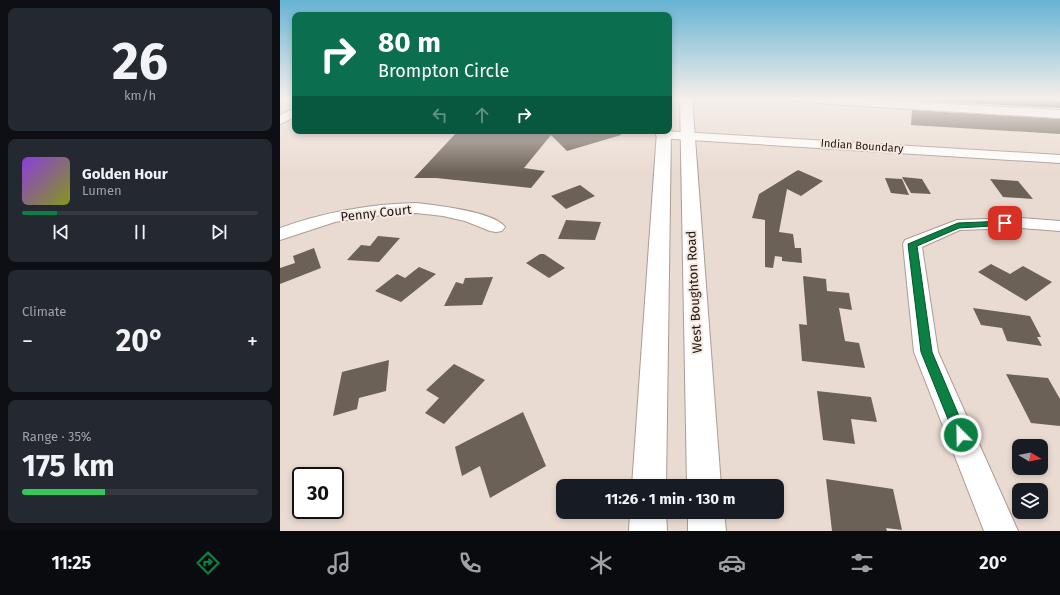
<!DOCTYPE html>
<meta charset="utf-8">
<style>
body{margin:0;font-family:"Fira Sans",sans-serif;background:#242831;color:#f1f3f6;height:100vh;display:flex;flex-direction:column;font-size:15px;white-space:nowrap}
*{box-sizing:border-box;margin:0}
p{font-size:13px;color:#9ea1a6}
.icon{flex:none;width:22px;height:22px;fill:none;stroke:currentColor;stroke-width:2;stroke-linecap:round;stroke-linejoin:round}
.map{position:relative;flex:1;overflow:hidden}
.side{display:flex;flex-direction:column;gap:8px;padding:8px;background:#0d0f14;width:280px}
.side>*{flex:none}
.banner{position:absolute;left:12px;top:12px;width:380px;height:122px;border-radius:8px;box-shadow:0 2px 6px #0003;background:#0b6e4f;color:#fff;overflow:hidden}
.needle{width:26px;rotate:100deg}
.buttons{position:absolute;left:732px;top:439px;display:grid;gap:8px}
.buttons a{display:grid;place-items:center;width:36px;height:36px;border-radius:8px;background:#171b24;box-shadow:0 2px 6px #0003;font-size:20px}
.speed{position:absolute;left:12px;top:467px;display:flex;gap:8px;font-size:20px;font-weight:700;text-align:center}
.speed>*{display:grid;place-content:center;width:52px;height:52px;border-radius:50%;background:#171b24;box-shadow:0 2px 6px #0003;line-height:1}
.speed .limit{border:2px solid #111;border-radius:6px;background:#fff;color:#111}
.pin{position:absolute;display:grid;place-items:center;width:34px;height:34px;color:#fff;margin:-17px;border-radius:8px;box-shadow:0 2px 6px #0006}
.me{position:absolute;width:44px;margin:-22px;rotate:337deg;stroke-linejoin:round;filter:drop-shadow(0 0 3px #0008)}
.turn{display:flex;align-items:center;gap:14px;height:84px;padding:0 20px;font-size:18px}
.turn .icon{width:52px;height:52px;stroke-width:2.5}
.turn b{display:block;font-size:28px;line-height:34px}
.lanes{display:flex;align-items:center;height:38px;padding:0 20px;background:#0003;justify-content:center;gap:20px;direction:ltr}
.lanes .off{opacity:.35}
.big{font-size:30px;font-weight:700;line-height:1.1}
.side .tile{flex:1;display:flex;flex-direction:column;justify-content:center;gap:6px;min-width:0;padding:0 14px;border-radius:8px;background:#242831}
.side .dial{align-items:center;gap:0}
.dial b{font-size:52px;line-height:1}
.song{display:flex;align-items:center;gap:12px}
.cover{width:48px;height:48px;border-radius:6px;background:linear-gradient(135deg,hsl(270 70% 55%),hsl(70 70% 35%))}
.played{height:4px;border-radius:2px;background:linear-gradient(90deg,#0b8043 15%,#363941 15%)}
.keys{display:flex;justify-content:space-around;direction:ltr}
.heat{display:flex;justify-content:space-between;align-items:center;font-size:22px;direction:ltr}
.charge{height:6px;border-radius:3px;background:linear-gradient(90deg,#34c759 35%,#363941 0)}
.trip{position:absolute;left:276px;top:479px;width:228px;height:40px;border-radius:8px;background:#171b24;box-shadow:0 2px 6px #0003;font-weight:700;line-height:40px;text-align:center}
.tabs{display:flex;height:64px;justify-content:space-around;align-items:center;background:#090b0e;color:#9ea1a6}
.tabs .icon{width:28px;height:28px}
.tabs .on{color:#0b8043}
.tabs b{font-size:18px;color:#f1f3f6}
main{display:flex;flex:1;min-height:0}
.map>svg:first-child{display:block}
</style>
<main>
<section class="side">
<div class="tile dial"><b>26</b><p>km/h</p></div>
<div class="tile">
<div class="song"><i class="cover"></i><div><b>Golden Hour</b><p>Lumen</p></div></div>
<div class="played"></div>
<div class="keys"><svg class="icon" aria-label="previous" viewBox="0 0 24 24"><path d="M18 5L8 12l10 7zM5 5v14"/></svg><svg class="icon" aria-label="pause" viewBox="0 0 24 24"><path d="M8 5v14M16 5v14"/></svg><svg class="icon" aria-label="next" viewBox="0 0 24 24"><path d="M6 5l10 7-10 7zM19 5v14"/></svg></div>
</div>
<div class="tile"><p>Climate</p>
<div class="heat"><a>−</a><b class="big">20°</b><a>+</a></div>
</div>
<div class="tile"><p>Range · 35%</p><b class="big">175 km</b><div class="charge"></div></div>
</section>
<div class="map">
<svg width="780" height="531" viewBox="0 0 780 531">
<rect width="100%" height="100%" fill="#eadbd2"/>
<g fill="#6c6157">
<path d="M632 98H775L780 102V108L632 100Z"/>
<path d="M632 110 780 119V134L631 125Z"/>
<path d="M178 131 252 134V131H340L341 135 287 151 271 135 244 168 265 171 251 188 156 178H134Z"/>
<path d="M518 170 543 181 521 196 507 189 499 232 513 234 515 248H521L522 263 502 261V257L495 256 493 268 485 267V220L472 218 479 194Z"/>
<path d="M622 177 642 179 651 194 631 193Z"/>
<path d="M605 178 622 179 629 195 611 193Z"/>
<path d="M710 179 738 181 753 199 723 197Z"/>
<path d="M300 185 315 196 286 209 271 196Z"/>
<path d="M286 220 321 222 315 240 278 239Z"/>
<path d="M98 236 120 238 99 262 67 260 81 245 90 246Z"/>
<path d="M34 248 41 268 0 284V268L15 263 13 256Z"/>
<path d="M260 254H264L285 268 269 278 246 263Z"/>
<path d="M711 264 730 274 743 266 772 282 746 301 698 272Z"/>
<path d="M139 267 156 274 121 302 95 291 117 274 125 278Z"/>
<path d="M523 276 546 279 547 291 569 293 572 310 559 308 565 341 579 343 585 368 522 361 519 324 527 325Z"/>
<path d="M213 277 202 305 164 306 176 282 183 284 185 278Z"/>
<path d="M693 308 750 316 761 337H757L762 346 727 341 722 328 701 325Z"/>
<path d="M109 360 106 391 79 398 77 409 53 416 62 372Z"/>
<path d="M174 364 205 380 164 424 145 413 159 398 146 390Z"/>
<path d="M726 374 768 378 780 399V426L751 423Z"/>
<path d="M537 391 591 397 597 422 571 419 575 444 543 440Z"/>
<path d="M243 412 266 466 210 498 200 466 182 476 175 447Z"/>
<path d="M546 479 613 489 622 530 606 528 607 531H552Z"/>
</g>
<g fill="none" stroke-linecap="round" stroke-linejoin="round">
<g stroke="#aa9c94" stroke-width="2">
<g id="minor">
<path d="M512 98H561L780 110V118L551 104 518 101Z"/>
<path d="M15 108V117L0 124V115Z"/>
<path d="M383 131 780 155V163L378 138 376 135 378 132Z"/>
<path d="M136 203C155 205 215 212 225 227L222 231 216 232 210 231 185 221 163 216 136 213 108 214 55 222 0 240V228C45 212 89 204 136 203Z"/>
<path d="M741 218 780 221V231L741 228 680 230 642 247 658 352 738 531H704L634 352 623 244 625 240 677 220Z"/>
</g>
</g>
<g stroke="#aa9c94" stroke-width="2">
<g id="secondary">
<path d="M400 98H412L441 486H407Z"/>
<path d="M389 128 391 131 386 486H352L377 131H389Z"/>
<path d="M350 512H386L387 531H349Z"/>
<path d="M408 512H444L446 531H408Z"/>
</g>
</g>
<use href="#minor" fill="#fff" fill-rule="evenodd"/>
<use href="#secondary" fill="#fff" fill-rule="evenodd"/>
</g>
<linearGradient id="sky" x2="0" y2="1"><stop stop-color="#66b3d3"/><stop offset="0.57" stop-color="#f6efeb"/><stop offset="1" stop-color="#f6efeb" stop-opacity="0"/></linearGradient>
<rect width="780" height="173" fill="url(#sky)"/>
<path fill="#0b8043" stroke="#07532c" d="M725 221 729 223 728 225 679 228 637 246 652 352 687 435 686 439 681 441 676 439 641 352 628 244 678 223Z"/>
<g text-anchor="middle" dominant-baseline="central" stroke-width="4" stroke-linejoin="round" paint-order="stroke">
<g font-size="11" fill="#1e1815" stroke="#f8e9e0">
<text transform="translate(582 146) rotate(4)">Indian Boundary</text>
</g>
<g font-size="13" fill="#1e1815" stroke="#f8e9e0">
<text transform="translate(96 213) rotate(-6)">Penny Court</text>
<text transform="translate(414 292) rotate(-93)">West Boughton Road</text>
</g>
</g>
</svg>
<div class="buttons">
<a><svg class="needle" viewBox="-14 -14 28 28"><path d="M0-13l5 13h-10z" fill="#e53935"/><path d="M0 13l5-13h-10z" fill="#9ea1a6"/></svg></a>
<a><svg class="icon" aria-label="layers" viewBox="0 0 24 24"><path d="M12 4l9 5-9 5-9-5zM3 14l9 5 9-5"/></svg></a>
</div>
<div class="speed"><div class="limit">30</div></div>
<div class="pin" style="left:725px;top:223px;background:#d93025"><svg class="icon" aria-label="arrive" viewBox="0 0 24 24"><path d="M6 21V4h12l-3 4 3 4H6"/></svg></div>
<svg class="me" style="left:681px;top:435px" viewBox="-20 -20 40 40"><circle r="17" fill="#0b8043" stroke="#fff" stroke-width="3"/><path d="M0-11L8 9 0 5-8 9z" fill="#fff"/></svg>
<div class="trip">11:26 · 1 min · 130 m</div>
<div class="banner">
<div class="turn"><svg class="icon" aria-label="right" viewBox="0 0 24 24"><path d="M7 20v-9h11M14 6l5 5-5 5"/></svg><div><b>80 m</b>Brompton Circle</div></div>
<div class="lanes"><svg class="icon off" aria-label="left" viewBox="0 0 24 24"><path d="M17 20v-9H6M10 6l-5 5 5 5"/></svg><svg class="icon off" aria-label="ahead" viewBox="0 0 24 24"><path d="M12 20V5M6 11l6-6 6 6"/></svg><svg class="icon" aria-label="right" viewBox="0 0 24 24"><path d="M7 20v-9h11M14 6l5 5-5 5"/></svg></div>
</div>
</div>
</main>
<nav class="tabs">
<b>11:25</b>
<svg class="icon on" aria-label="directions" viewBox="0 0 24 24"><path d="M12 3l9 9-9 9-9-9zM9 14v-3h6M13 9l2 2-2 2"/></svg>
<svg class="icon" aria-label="music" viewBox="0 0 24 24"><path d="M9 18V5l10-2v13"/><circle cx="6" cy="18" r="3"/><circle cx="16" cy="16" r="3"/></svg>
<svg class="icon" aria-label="phone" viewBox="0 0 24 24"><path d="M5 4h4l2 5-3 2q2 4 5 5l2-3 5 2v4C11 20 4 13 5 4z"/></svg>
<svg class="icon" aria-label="climate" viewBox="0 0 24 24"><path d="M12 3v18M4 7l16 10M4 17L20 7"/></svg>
<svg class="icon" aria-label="car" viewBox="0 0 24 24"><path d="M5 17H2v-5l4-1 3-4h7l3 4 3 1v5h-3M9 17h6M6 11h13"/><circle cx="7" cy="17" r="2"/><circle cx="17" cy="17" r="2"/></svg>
<svg class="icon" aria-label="filters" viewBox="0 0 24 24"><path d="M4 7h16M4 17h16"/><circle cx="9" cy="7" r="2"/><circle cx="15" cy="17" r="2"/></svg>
<b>20°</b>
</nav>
